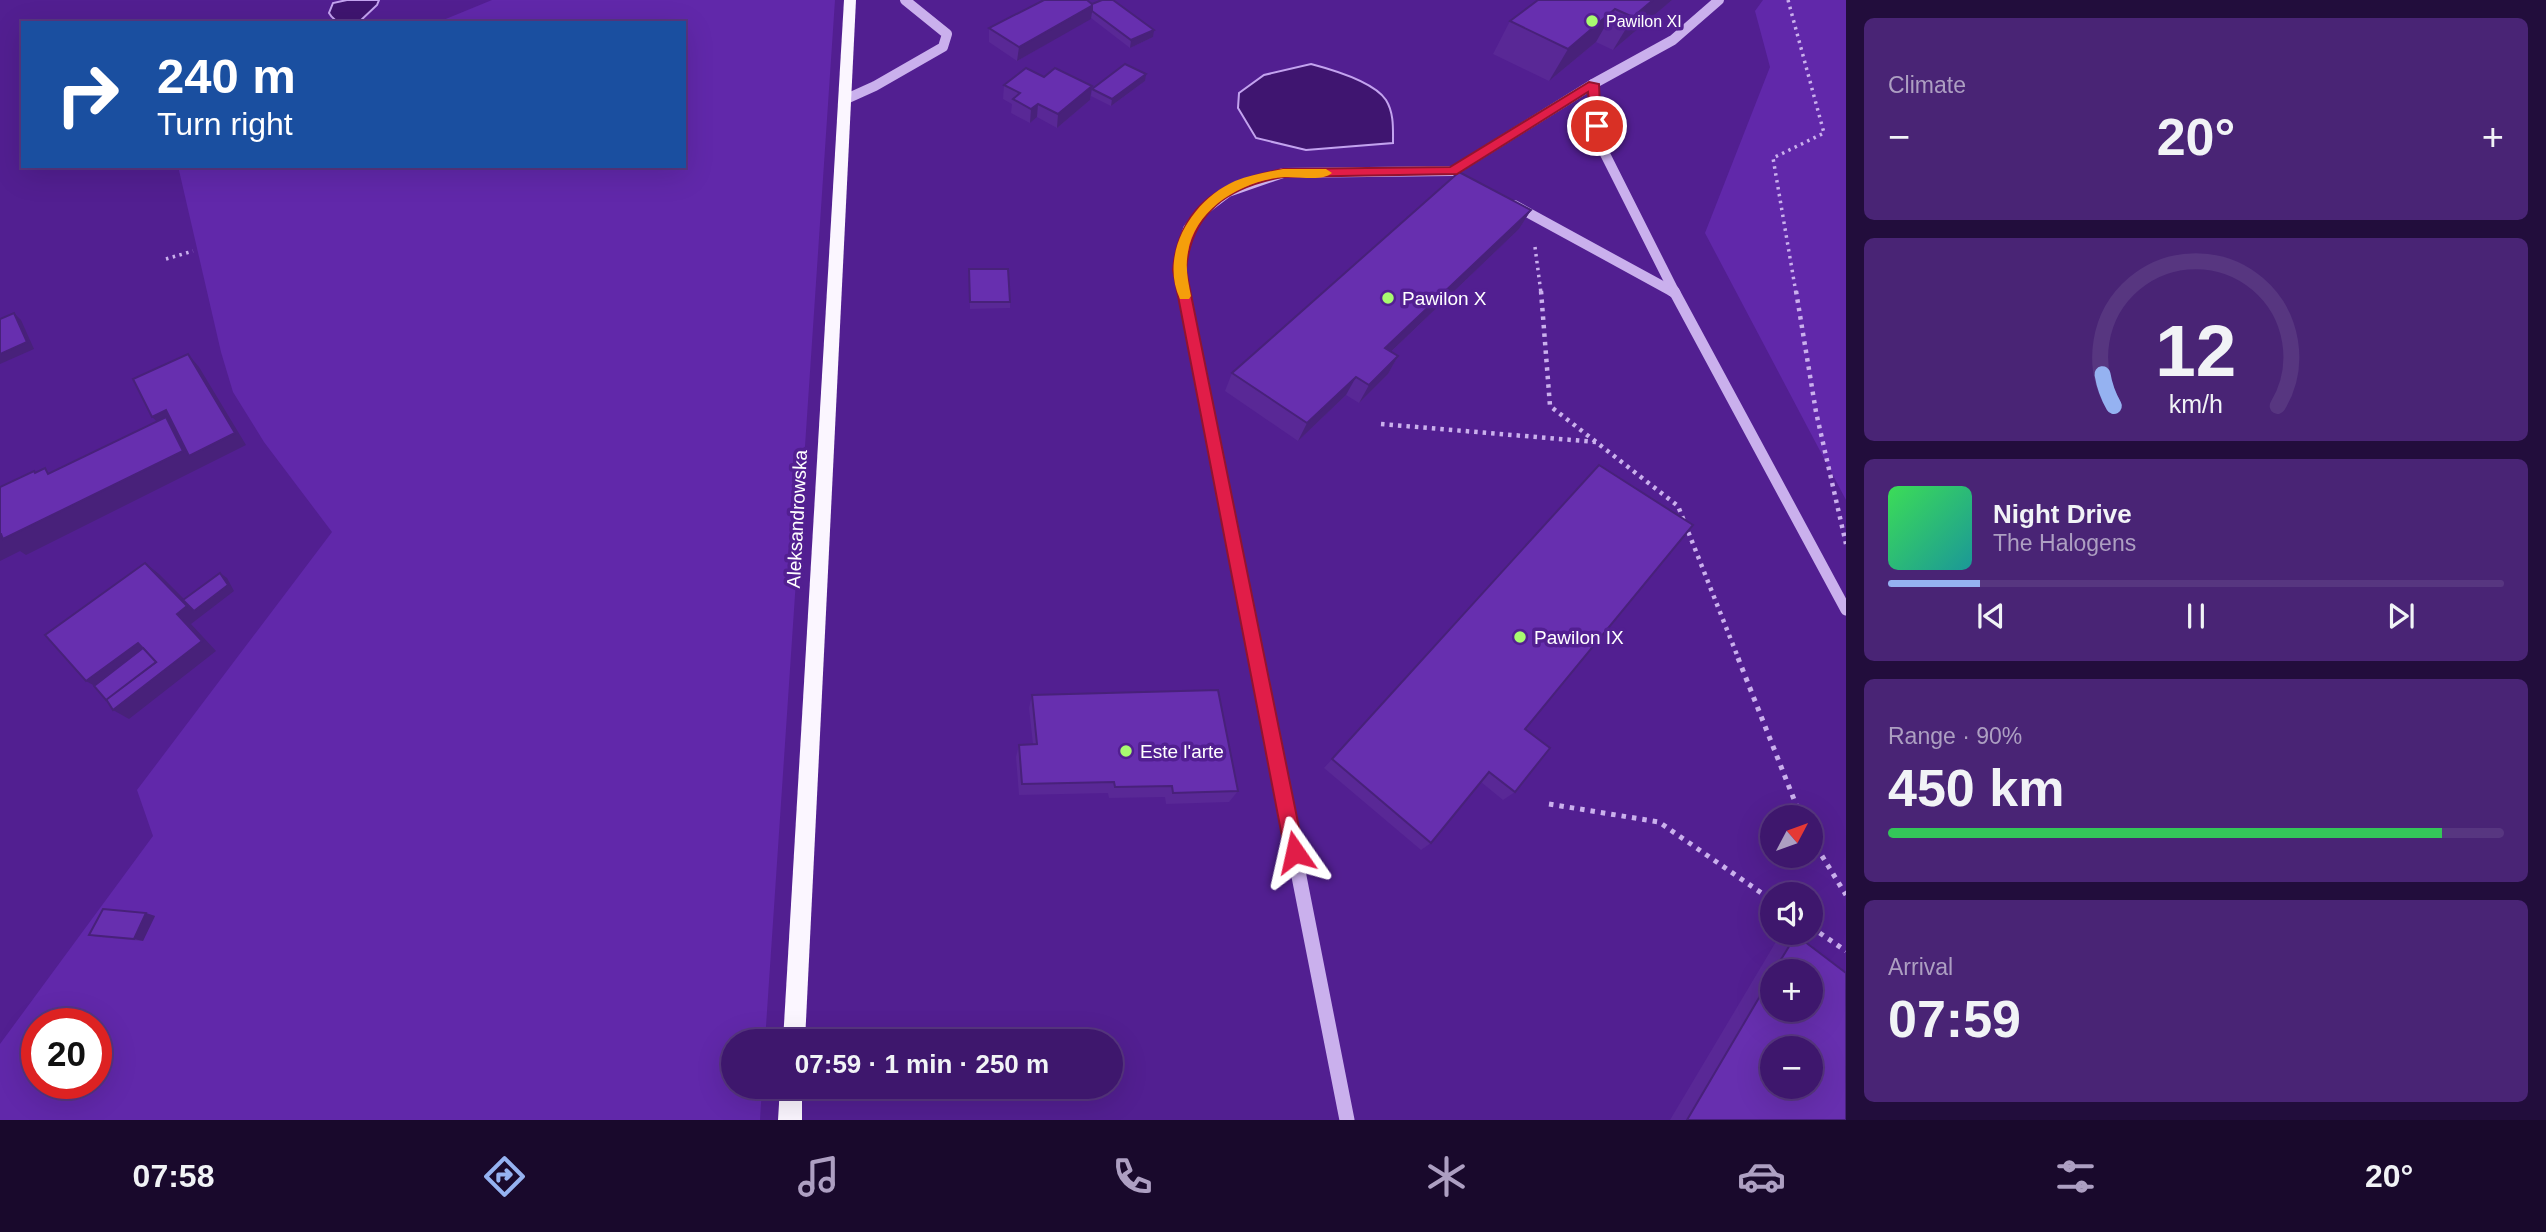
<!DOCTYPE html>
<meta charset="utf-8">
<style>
body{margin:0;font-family:Helvetica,sans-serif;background:#492475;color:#f1f3f6;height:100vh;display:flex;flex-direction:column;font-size:26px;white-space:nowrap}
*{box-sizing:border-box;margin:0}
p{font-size:23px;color:#ad9fc2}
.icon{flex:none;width:38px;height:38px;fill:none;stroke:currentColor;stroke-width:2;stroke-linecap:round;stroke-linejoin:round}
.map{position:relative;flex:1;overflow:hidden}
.sheet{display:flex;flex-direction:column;gap:18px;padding:18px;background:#220d3c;width:700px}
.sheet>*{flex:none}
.top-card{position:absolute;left:21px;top:21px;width:665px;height:147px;border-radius:0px;box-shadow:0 7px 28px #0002,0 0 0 2px #573680;background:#1a4fa0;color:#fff;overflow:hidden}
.needle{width:46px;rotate:49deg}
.tools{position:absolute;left:1760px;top:805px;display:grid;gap:14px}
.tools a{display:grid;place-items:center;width:63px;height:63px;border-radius:50%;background:#3e176d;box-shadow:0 7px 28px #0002,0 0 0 2px #573680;font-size:35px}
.speed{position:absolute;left:21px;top:1008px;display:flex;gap:14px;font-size:35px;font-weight:700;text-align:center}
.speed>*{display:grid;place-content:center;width:91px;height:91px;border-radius:50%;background:#3e176d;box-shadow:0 7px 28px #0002,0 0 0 2px #573680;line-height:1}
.speed .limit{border:10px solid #d22;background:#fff;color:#111}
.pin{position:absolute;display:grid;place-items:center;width:60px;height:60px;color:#fff;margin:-30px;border:4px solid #fff;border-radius:50%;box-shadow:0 2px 7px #0007}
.me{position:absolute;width:77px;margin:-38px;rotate:349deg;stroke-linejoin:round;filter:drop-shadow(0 0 5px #0008)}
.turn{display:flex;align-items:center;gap:24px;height:147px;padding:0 21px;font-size:32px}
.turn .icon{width:91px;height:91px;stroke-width:2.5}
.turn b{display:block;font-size:49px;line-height:60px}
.big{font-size:52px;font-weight:700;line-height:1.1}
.sheet .tile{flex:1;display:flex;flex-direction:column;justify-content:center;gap:10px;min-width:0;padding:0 24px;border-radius:10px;background:#492475}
.sheet .dial{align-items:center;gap:0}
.dial svg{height:182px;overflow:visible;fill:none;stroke:#573680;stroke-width:7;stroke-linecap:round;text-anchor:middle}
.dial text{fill:#f1f3f6;stroke:none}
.song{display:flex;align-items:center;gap:21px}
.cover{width:84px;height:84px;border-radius:10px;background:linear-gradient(135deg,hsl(130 70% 55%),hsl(180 70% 35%))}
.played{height:7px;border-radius:4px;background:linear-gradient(90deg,#95b2f1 15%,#573680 15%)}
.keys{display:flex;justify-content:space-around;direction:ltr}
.heat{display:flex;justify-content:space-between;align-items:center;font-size:38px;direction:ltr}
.charge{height:10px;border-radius:5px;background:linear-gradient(90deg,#34c759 90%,#573680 0)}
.trip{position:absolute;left:721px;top:1029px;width:402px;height:70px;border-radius:35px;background:#3e176d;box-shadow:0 7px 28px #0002,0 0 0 2px #573680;font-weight:700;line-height:70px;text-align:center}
.menu{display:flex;height:112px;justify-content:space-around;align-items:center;background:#19092c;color:#ad9fc2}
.menu .icon{width:49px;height:49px}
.menu .on{color:#95b2f1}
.menu b{font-size:32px;color:#f1f3f6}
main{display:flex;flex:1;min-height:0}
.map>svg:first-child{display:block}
</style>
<main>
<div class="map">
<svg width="1846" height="1120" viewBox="0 0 1846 1120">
<rect width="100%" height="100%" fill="#521f91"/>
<g fill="#6128aa" fill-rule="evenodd">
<path d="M492 0H835L765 1041H733V1087H762L760 1120H0V1044L153 836 137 790 332 532 264 442 233 392 221 352 178 166H684V23H436ZM37 1024H96V1083H37Z"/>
<path d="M1763 0H1846V500L1705 233 1770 67 1755 11Z"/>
</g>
<g fill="#3f1570" stroke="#c3a3ef" stroke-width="2">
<path d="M347 0H379L377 5 359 22C347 24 336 25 329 13L333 3Z"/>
<path d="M1311 64C1330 69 1374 82 1386 100 1394 113 1393 128 1393 143L1306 150 1256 138 1238 108 1239 93 1264 75Z"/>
</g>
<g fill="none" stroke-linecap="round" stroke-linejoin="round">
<g stroke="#cab0ed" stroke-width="3.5" stroke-dasharray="2.5 4.5" stroke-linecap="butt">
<path d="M1788 0 1824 133 1773 158 1796 293"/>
<path d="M1535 247 1541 293"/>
<path d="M166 259 193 251"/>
</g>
<g stroke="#cab0ed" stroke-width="4.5" stroke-dasharray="3.5 5" stroke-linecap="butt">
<path d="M1541 291 1550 406 1678 506 1739 660"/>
<path d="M1796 291 1816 412 1846 544"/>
<path d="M1381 424 1596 442"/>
</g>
<g stroke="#cab0ed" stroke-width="5" stroke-dasharray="4.5 6" stroke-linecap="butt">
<path d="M1738 658 1801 817"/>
<path d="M1549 804 1659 822 1773 901"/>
<path d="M1811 838 1846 895"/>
<path d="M1811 927 1846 951"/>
</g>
<g stroke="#cab0ed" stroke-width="10">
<path d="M1593 84 1599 142 1675 293"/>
<path d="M844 100 875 86 943 47 947 34 905 0"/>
<path d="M1514 205 1675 293"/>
<path d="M1183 293 1180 268 1182 247 1188 229 1199 214 1228 192 1283 173 1453 171 1593 84 1673 40 1719 0"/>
</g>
<g stroke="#cab0ed" stroke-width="11">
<path d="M1183 291 1256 660"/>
<path d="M1672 291 1675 293"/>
<path d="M1674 291 1846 610"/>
</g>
<path stroke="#cab0ed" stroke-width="15" d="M1256 658 1347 1120"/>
<g fill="#fbf6ff" fill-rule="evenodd">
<path d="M844 0H856L805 1041H783Z"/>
<path d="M780 1087H802V1120H778Z"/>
</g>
</g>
<g fill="#592896" fill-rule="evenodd">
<path d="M1672 0 1613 50 1596 42 1549 81 1493 54 1510 21Z"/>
<path d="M1092 4 1153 37 1130 48 1091 18 1017 61 989 42V28Z"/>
<path d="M1044 77 1092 86 1090 100 1057 128 1037 117 1030 123 1011 113 1012 104 1003 99 1004 85Z"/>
<path d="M1145 81 1111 106 1091 96 1092 89Z"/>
<path d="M1531 210 1519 229 1391 352 1398 356 1388 374 1359 403 1346 395 1298 441 1225 391 1232 373Z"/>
<path d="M969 269 1010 302V308L970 309Z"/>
<path d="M1588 477 1525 729 1515 792 1503 800 1481 782 1431 843 1421 850 1324 768Z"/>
<path d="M1032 695 1238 791 1229 802 1166 804 1165 797 1109 798 1108 793 1019 795 1016 757 1019 745 1033 744 1029 708Z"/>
<path d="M146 913 155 916 143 941 98 937 89 935Z"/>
<path d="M1796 935 1846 973V1120H1670L1777 940ZM1773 971H1811V1010H1773ZM1773 1048H1811V1087H1773Z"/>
</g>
<g fill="#48217a">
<path d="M1653 0H1672L1613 50 1633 17Z"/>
<path d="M1093 5 1091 19 1017 61 1019 47Z"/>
<path d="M1615 9 1596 42 1549 81 1568 49Z"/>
<path d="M1154 30 1153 37 1130 48 1131 40Z"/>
<path d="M1146 74 1145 81 1111 106 1112 99Z"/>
<path d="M1092 86 1090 100 1057 128 1058 114Z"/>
<path d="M1038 104 1037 117 1030 123 1031 109Z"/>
<path d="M1531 210 1519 229 1375 367 1385 348Z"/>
<path d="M14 313 21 320 34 349 0 364V354Z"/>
<path d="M188 354 199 367 246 445 26 555 20 551 0 561V534L165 429 152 417Z"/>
<path d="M1398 356 1388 374 1359 403 1369 385Z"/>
<path d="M1356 377 1346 395 1298 441 1307 423Z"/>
<path d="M145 563 159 574 195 610 220 573 227 578 234 591 191 624 216 651 129 719 113 710 102 690 86 681 177 614Z"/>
<path d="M146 913 155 916 143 941 134 939Z"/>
</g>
<g fill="#672faf" stroke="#48217a" stroke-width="2" fill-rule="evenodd">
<path d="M1044 0H1087L1093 5 1019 47 989 28Z"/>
<path d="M1102 0H1113L1154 30 1131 40 1092 11V4Z"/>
<path d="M1538 0H1653L1633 17 1615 9 1568 49 1510 21Z"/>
<path d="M1125 64 1146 74 1112 99 1092 89Z"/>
<path d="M1026 68 1044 77 1055 68 1092 86 1058 114 1038 104 1031 109 1013 99 1020 93 1004 85Z"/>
<path d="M1459 172 1531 210 1385 348 1398 356 1369 385 1356 377 1307 423 1232 373Z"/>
<path d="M969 269H1008L1010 302H970Z"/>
<path d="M14 313 27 342 0 354V319Z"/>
<path d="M188 354 235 433 189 456 166 410 152 417 133 379Z"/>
<path d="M166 417 183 451 3 539 1 534H0V487L34 471 35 473 45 468 48 474Z"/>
<path d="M1599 465 1693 525 1525 729 1550 748 1515 792 1489 772 1431 843 1332 759Z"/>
<path d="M145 563 187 606 177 614 202 641 113 710 106 699 156 662 138 643 86 681 45 635Z"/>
<path d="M220 573 228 585 194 611 183 600Z"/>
<path d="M143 648 156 662 106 700 94 686Z"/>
<path d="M1218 690 1238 791 1173 793 1172 786 1115 787 1114 782 1022 784 1019 745 1037 744 1032 695Z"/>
<path d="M103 909 146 913 134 939 89 935Z"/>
<path d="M1796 935 1846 973V1120H1687L1773 974V1010H1811V971H1774ZM1773 1048H1811V1087H1773Z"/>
</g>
<path fill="#e11d48" stroke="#92132f" stroke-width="2" d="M1589 82 1599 84 1601 128 1597 129 1591 126 1588 92 1457 174 1283 177C1229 187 1191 211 1186 270L1304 852 1301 858 1295 861 1288 858 1285 852 1173 270C1179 204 1223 180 1283 169L1450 167Z"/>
<path fill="#f59e0b" d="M1283 169H1326L1332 173C1322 182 1298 176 1285 177 1243 180 1195 208 1188 252 1185 267 1188 281 1191 296L1189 299H1180C1159 254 1192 200 1235 181 1250 175 1267 172 1283 169Z"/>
<g fill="#a8fb70" stroke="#521f91" stroke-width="2.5">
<circle cx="1592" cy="21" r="7"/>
<circle cx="1388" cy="298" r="7"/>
<circle cx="1520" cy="637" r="7"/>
<circle cx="1126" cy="751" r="7"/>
</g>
<g text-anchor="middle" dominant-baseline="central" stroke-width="7" stroke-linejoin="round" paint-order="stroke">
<g font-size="16" fill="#fff" stroke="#521f91" text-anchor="start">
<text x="1606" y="21">Pawilon XI</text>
</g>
<g font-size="19" fill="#fff" stroke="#521f91" text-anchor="start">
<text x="1402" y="298">Pawilon X</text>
<text x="1534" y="637">Pawilon IX</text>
<text x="1140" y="751">Este l'arte</text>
</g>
<g font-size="19" fill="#fff" stroke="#521f91">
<text transform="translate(797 519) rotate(-87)">Aleksandrowska</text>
</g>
</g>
</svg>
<div class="tools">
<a><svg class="needle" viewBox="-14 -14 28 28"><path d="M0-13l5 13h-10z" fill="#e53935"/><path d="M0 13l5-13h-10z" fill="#ad9fc2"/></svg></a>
<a><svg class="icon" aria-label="sound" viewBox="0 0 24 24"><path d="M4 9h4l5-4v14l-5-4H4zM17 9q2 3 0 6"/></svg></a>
<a>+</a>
<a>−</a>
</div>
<div class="speed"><div class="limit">20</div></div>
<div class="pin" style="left:1597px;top:126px;background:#d93025"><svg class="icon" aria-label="arrive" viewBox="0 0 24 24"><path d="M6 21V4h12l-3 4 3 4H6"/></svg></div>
<svg class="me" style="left:1295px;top:852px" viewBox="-20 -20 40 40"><path d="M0-17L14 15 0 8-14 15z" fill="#e11d48" stroke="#fff" stroke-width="4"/></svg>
<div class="trip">07:59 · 1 min · 250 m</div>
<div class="top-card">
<div class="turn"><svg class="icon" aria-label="right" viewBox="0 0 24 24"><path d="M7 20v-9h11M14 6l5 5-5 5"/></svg><div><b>240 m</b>Turn right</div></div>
</div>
</div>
<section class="sheet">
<div class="tile"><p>Climate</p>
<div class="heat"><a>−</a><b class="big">20°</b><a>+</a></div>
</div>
<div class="tile dial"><svg viewBox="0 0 100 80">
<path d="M14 69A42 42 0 1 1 86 69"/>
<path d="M14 69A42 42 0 0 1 9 55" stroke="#95b2f1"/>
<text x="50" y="56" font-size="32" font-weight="700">12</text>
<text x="50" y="72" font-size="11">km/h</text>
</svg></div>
<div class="tile">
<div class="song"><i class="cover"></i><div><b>Night Drive</b><p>The Halogens</p></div></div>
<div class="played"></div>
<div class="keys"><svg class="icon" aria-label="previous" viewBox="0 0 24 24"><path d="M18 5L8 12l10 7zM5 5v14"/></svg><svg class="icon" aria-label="pause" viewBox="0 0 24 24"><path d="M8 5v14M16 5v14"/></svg><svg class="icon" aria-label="next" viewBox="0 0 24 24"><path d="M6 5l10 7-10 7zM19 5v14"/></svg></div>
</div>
<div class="tile"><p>Range · 90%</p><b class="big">450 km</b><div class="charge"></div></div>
<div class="tile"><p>Arrival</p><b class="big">07:59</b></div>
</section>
</main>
<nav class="menu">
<b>07:58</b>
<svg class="icon on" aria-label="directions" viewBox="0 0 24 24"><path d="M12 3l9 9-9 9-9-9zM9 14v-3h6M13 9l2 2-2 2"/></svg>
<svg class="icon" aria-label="music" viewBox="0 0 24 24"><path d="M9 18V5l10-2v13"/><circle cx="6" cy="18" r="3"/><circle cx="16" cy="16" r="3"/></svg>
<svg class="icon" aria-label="phone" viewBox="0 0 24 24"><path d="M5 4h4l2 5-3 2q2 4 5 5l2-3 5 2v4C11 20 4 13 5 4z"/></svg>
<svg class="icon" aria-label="climate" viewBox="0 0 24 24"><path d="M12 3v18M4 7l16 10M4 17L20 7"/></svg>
<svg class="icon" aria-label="car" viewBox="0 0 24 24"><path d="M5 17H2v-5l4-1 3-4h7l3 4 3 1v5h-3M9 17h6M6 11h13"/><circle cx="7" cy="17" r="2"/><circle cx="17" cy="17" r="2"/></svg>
<svg class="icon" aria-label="filters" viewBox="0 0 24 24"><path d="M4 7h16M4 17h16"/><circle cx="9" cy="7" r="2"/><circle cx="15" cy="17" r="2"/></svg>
<b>20°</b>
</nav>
